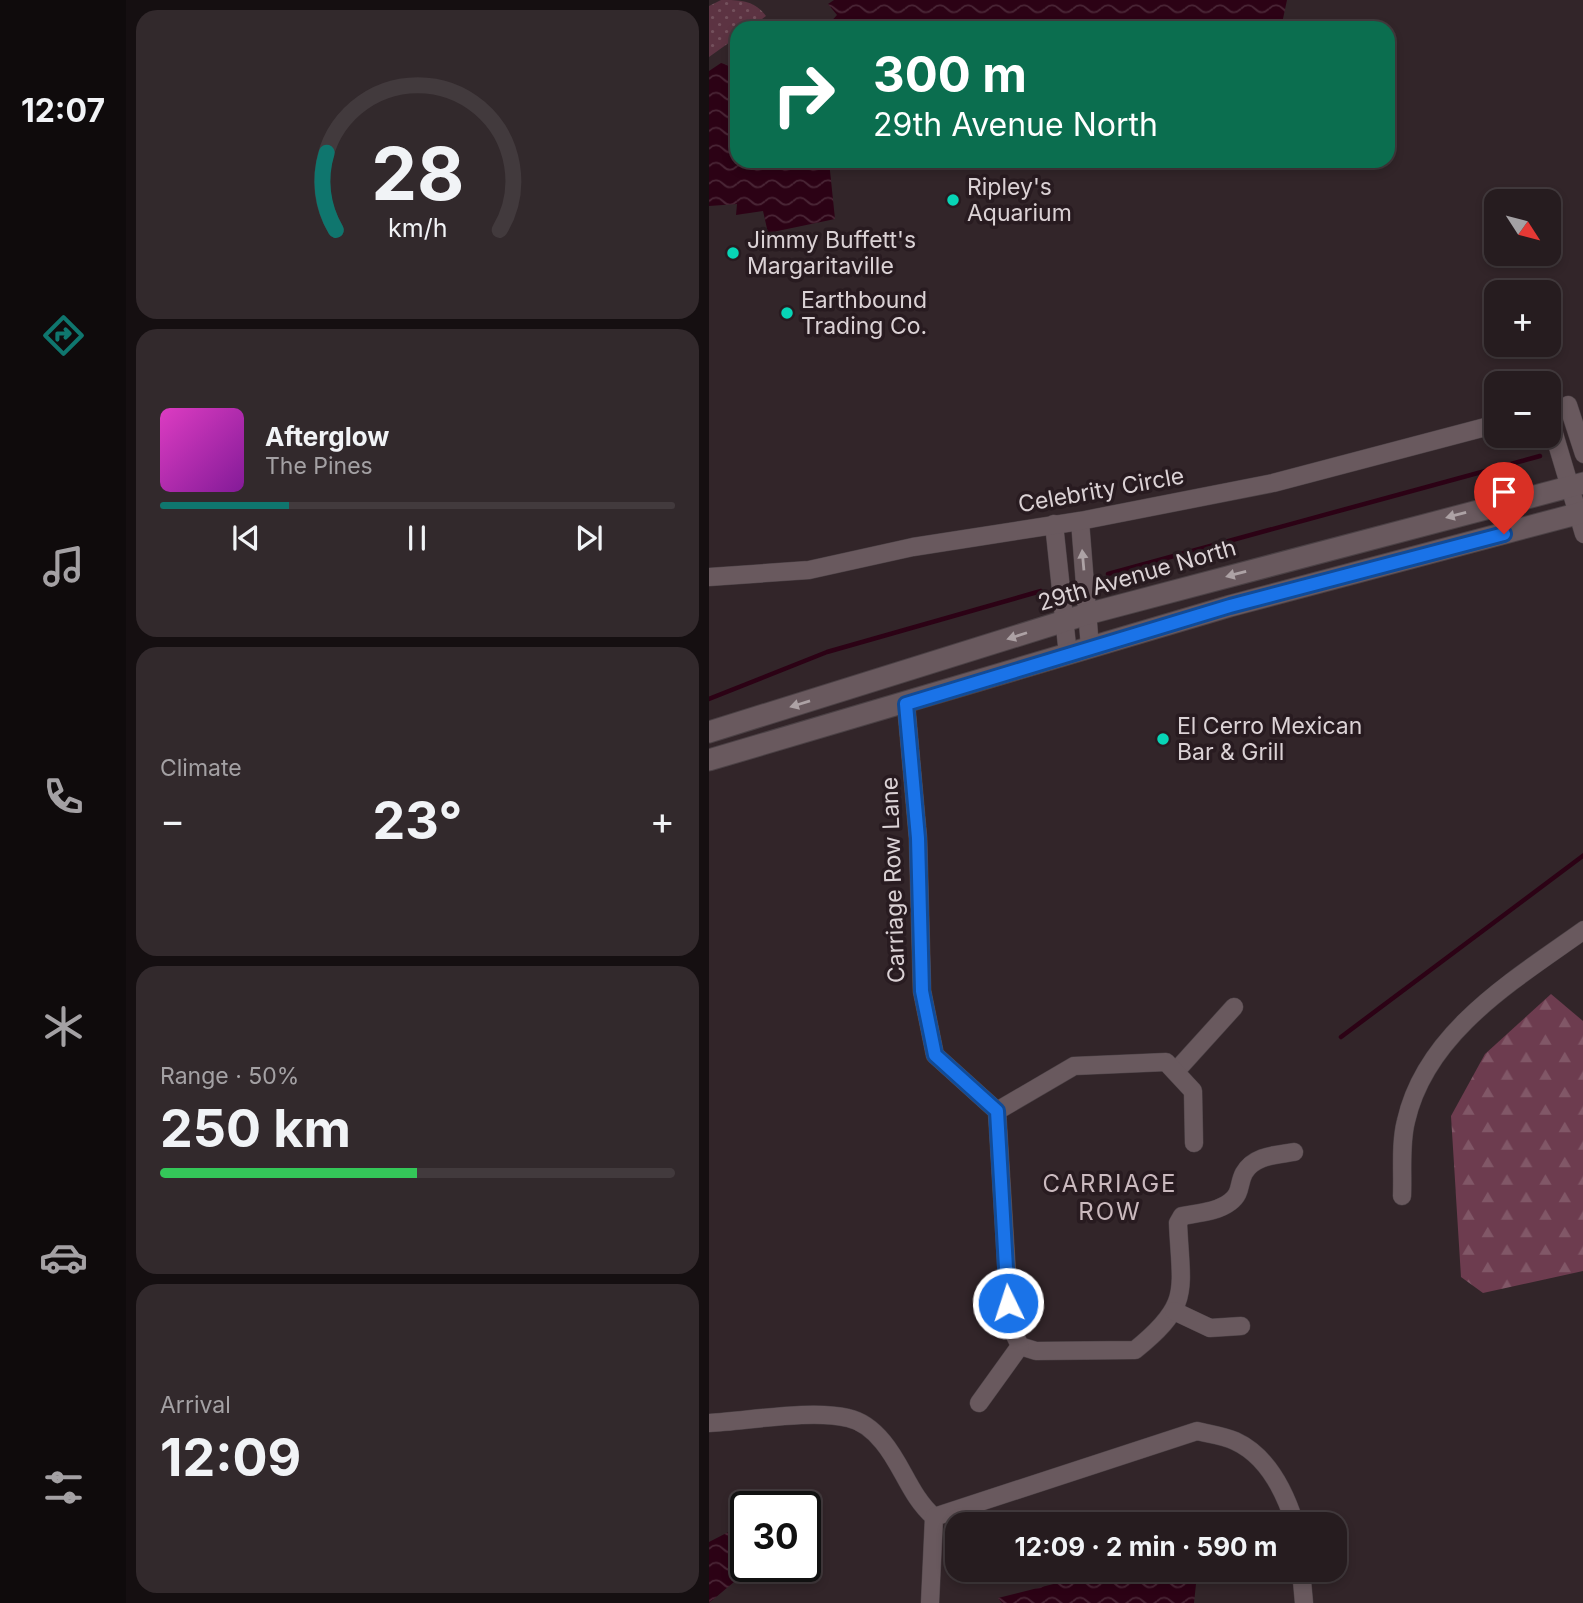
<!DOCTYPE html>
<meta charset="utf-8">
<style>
body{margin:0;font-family:Inter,sans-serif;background:#32292c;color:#f1f3f6;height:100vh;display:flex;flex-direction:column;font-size:26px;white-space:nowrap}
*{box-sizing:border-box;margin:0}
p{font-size:23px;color:#a4a1a4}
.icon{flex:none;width:38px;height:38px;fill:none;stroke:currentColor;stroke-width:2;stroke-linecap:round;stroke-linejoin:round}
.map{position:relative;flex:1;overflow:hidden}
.drawer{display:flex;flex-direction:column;gap:10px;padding:10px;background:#150f11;width:583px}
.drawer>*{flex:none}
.banner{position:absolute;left:21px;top:21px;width:665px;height:147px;border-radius:21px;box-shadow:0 4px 10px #0003,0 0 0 2px #423a3d;background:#0b6e4f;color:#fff;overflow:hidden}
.needle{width:46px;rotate:126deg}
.controls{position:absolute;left:775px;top:189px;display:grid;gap:14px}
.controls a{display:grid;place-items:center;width:77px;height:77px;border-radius:14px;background:#261c1f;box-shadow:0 4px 10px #0003,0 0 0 2px #423a3d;font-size:35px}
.speed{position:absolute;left:21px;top:1491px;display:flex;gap:14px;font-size:35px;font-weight:700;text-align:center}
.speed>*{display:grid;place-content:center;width:91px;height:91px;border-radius:50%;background:#261c1f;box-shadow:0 4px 10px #0003,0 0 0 2px #423a3d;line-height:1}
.speed .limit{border:4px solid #111;border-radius:10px;background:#fff;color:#111}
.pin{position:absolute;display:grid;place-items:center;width:60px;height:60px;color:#fff;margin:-72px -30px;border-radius:50% 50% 50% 0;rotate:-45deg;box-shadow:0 0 7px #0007}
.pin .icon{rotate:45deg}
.me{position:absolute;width:77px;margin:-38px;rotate:356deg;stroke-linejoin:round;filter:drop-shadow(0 0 5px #0008)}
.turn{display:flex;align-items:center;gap:24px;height:147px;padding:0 28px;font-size:32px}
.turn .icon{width:91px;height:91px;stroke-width:2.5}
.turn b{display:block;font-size:49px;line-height:60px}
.big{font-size:52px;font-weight:700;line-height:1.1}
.drawer .widget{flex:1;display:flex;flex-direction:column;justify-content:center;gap:10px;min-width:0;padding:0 24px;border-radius:21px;background:#32292c}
.drawer .dial{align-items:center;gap:0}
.dial svg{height:182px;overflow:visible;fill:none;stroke:#423a3d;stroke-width:7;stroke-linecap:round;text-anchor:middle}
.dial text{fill:#f1f3f6;stroke:none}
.song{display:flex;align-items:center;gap:21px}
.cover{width:84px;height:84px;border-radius:10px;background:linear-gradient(135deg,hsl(310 70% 55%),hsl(290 70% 35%))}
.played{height:7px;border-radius:4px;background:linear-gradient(90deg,#0f766e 25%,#423a3d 25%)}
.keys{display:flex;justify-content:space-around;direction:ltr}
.heat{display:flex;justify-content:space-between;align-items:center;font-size:38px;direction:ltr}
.charge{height:10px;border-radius:5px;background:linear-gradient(90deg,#34c759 50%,#423a3d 0)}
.trip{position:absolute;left:236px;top:1512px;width:402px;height:70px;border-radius:21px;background:#261c1f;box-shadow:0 4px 10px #0003,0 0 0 2px #423a3d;font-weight:700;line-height:70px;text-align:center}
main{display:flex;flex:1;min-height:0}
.tab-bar{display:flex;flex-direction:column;width:126px;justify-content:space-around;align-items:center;background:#0f0b0c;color:#a4a1a4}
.tab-bar .icon{width:49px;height:49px}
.tab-bar .on{color:#0f766e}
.tab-bar b{font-size:32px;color:#f1f3f6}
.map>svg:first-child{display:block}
</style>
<main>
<nav class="tab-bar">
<b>12:07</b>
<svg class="icon on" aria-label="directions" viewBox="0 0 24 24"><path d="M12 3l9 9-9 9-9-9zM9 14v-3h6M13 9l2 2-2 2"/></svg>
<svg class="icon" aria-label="music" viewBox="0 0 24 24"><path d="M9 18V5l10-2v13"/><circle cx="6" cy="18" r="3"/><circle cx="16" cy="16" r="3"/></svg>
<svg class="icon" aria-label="phone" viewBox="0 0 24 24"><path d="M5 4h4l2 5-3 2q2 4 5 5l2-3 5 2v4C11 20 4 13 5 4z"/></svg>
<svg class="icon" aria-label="climate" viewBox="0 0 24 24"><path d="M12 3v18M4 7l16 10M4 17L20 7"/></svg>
<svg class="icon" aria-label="car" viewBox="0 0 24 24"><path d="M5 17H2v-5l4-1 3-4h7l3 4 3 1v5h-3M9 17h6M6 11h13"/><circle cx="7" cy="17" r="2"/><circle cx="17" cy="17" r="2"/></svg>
<svg class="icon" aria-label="filters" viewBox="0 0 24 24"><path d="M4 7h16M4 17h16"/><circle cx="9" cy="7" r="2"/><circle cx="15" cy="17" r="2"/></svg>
</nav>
<section class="drawer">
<div class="widget dial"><svg viewBox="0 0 100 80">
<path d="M14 69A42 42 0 1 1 86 69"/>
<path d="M14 69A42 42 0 0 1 10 35" stroke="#0f766e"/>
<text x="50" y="56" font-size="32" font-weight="700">28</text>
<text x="50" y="72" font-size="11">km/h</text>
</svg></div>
<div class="widget">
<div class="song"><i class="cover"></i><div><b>Afterglow</b><p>The Pines</p></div></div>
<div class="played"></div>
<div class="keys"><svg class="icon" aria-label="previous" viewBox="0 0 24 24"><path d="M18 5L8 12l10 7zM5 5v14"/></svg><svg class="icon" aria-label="pause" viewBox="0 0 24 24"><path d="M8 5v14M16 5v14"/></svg><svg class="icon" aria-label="next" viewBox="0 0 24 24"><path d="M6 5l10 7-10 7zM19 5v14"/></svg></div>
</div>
<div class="widget"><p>Climate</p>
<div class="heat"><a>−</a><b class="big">23°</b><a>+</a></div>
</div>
<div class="widget"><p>Range · 50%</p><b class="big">250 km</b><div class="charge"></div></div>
<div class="widget"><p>Arrival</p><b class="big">12:09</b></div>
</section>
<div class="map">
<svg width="875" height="1603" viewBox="0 0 875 1603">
<defs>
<pattern id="grass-dots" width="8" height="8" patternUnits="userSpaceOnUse" patternTransform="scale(1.75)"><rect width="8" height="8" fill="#5c3342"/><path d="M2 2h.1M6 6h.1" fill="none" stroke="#73505c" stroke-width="1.8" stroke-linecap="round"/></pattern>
<pattern id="forest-firs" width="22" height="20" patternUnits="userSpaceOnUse" patternTransform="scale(1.75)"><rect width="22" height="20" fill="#6d3c4f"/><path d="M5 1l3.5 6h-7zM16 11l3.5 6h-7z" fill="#815767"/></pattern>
<pattern id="water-waves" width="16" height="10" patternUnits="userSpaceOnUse" patternTransform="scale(1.75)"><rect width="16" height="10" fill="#2c0215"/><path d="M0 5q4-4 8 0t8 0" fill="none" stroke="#4a2636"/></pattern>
</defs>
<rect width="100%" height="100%" fill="#322529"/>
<path fill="url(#grass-dots)" d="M12 0C32 0 45 0 57 16L41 28H28V37L0 57V6Z"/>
<path fill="url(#forest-firs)" d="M842 994 874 1021V1271L774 1293 752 1277 742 1116 776 1054Z"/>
<g fill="url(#water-waves)">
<path d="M125 0H578L572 28H116L128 15 119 4Z"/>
<path d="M12 63 28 68V161H120L126 219 59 233 54 211 27 215 28 204 0 206V71Z"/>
<path d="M37 1523V1566H44L0 1603V1542Z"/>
<path d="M424 1570H469L487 1584 485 1603H293L289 1598 388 1573Z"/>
</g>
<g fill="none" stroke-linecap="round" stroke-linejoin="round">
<g stroke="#2c0215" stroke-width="4.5">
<path d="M399 574 831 456"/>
<path d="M0 699 118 652 332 591"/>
<path d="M632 1037 875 855"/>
</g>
<g stroke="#4b4145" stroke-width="19">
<g id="street">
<path d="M859 405 875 454"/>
<path d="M840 417 875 534"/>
<path d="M371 521 381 648"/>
<path d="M345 524 359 655"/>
<path d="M0 577 100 570 204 547 371 521 564 483 788 424"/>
<path d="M197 704 209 838 213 991 226 1055 288 1111 301 1325 311 1346 327 1351 426 1350C483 1304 472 1291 469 1223L473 1216C489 1213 508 1212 521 1202 533 1193 529 1184 535 1173 545 1155 568 1155 585 1152"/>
<path d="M467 1071 525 1007"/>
<path d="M288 1111 365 1066 457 1062 484 1091 485 1143"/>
<path d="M693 1196C694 1172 691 1144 697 1121 717 1032 805 980 875 930"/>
<path d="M465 1311 501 1328 532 1326"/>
<path d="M270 1403 311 1346"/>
<path d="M0 1423C39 1421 103 1409 139 1418 153 1421 165 1431 174 1442 194 1466 201 1496 225 1517"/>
<path d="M592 1570 595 1603"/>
<path d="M221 1603 225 1517 488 1431C500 1434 515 1436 526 1441 559 1456 576 1492 586 1524"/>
</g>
</g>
<g stroke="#4b4145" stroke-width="23">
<g id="secondary">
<path d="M0 732 378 614 875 483"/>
<path d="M0 760 521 606 875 512"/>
</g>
</g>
<use href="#street" stroke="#69595e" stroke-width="18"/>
<use href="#secondary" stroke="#69595e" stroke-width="21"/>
</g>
<defs><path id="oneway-solid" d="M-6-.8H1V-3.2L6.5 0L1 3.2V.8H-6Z" transform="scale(1.75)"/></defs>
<g fill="#ada2a5">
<use href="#oneway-solid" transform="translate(747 515) rotate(165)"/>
<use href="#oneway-solid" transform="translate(374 560) rotate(-95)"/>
<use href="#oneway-solid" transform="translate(527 574) rotate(165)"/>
<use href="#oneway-solid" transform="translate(308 636) rotate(162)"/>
<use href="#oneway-solid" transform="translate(91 704) rotate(163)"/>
</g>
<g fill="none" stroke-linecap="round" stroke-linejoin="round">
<g stroke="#114b97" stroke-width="18">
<path id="route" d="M299 1303 288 1111 226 1055 213 991 209 838 197 704 521 606 795 534"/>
</g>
<use href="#route" stroke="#1a73e8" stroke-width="12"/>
</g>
<g fill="#07d5b6" stroke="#281b20" stroke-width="2.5">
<circle cx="244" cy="200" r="7"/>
<circle cx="24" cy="253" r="7"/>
<circle cx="78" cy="313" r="7"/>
<circle cx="454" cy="739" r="7"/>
</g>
<g text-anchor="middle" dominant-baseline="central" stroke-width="7" stroke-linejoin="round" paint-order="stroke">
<g font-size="23" fill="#dbd2d5" stroke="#281b20" text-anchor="start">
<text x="258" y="187">Ripley's<tspan x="258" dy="26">Aquarium</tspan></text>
<text x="38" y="240">Jimmy Buffett's<tspan x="38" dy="26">Margaritaville</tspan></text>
<text x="92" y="300">Earthbound<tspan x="92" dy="26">Trading Co.</tspan></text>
<text x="468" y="726">El Cerro Mexican<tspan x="468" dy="26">Bar &amp; Grill</tspan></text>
</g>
<g font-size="23" fill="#dbd2d5" stroke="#281b20">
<text transform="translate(392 490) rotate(-10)">Celebrity Circle</text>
<text transform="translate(428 575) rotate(-16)">29th Avenue North</text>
<text transform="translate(184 880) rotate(-92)">Carriage Row Lane</text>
</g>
<g font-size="24" letter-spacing="2" fill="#cab9be" stroke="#281b20">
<text x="401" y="1183">CARRIAGE<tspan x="401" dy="28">ROW</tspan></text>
</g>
</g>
</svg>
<div class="controls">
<a><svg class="needle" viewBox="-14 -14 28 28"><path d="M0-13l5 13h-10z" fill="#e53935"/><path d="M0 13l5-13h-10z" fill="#a4a1a4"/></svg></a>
<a>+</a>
<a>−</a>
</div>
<div class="speed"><div class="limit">30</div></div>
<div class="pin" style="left:795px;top:534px;background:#d93025"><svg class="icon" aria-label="arrive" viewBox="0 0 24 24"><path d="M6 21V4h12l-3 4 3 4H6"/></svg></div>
<svg class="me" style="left:299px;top:1303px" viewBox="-20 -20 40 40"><circle r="17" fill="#1a73e8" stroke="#fff" stroke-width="3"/><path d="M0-11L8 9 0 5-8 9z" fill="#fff"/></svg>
<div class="trip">12:09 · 2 min · 590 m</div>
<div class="banner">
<div class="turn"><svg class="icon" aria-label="right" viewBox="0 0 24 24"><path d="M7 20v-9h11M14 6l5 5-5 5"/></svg><div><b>300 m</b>29th Avenue North</div></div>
</div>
</div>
</main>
